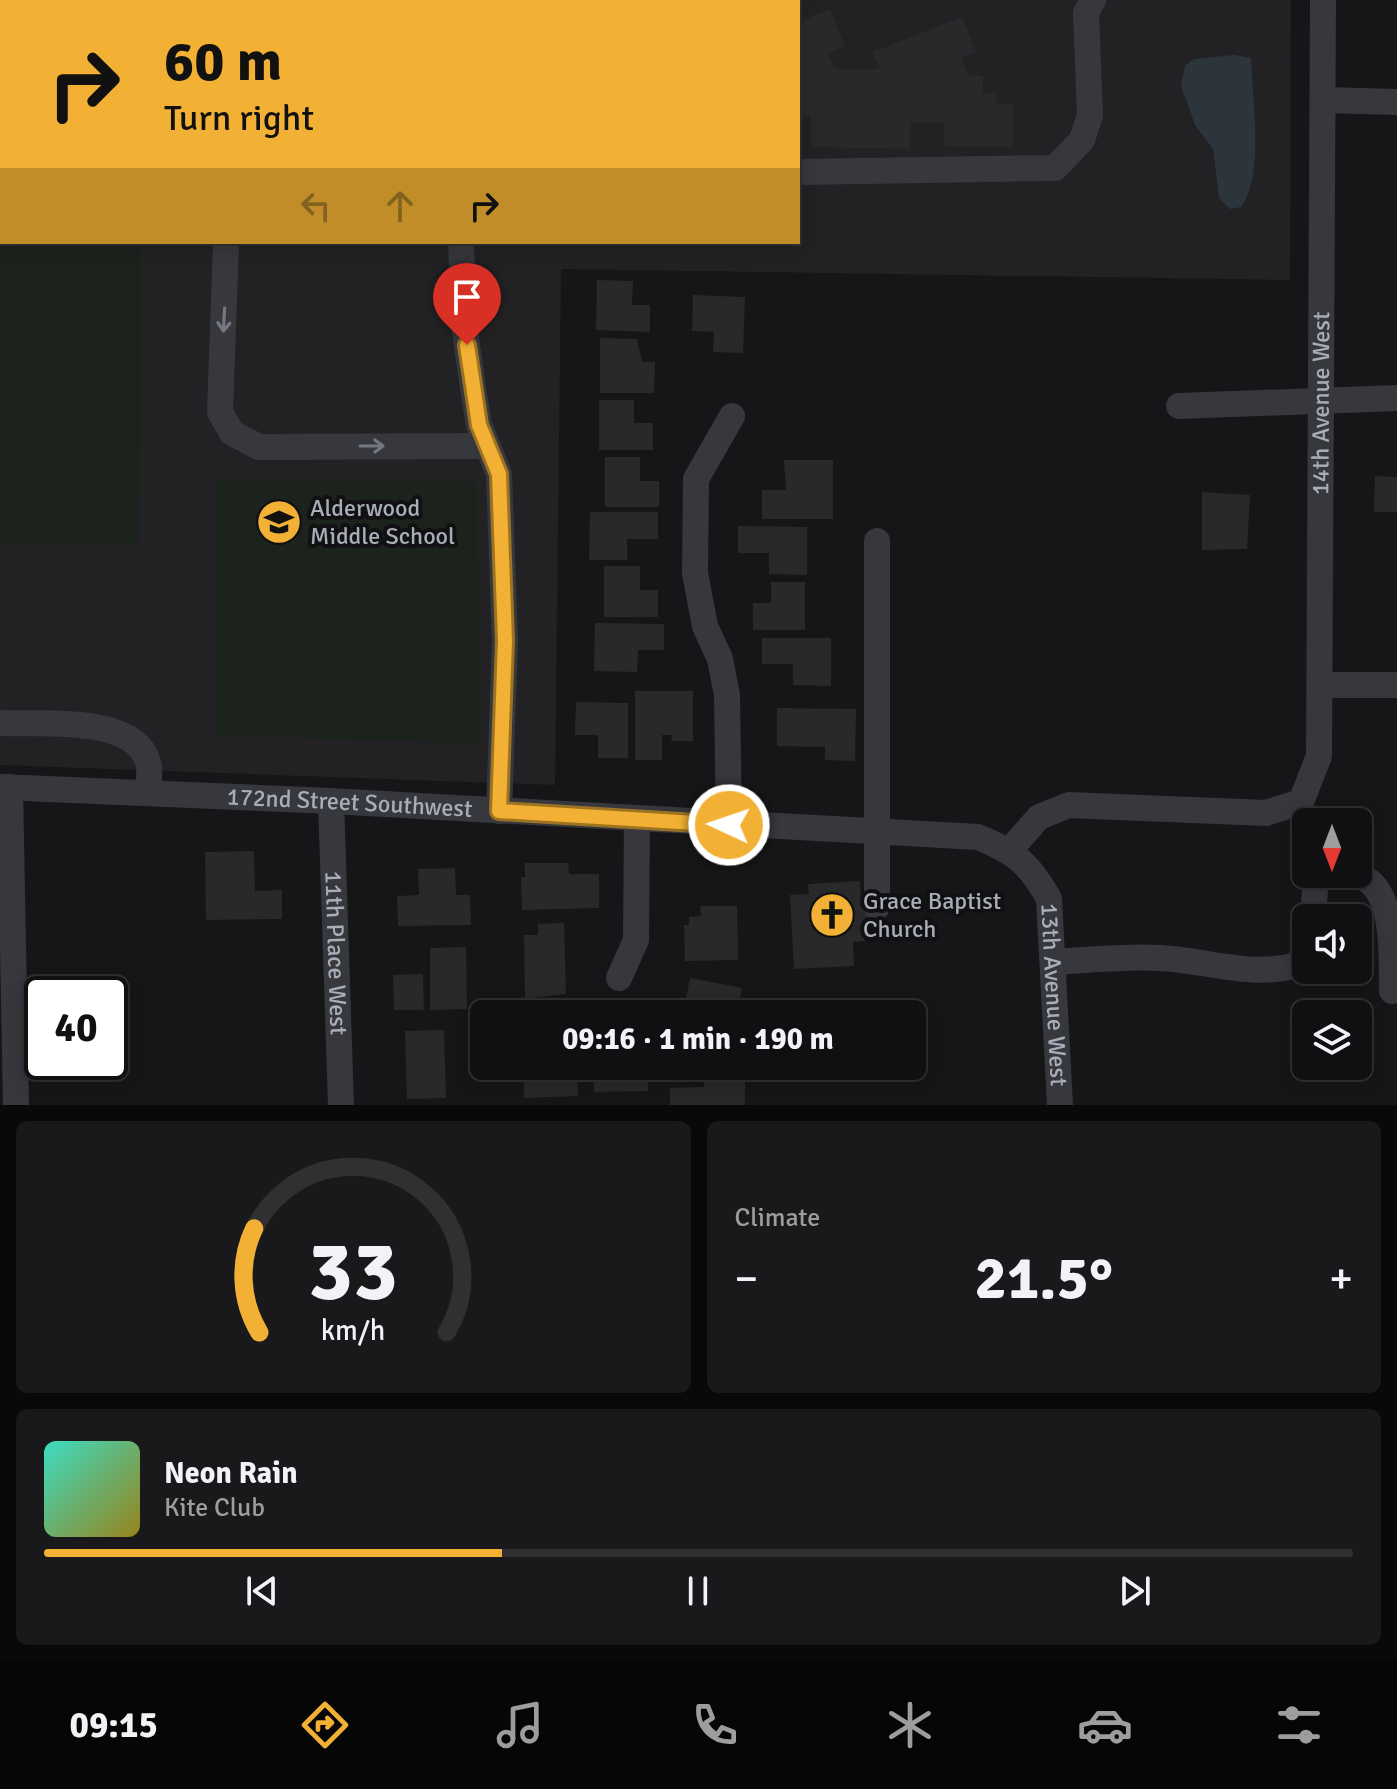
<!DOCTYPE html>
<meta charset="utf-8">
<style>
body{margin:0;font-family:Signika,sans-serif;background:#19191b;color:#f1f3f6;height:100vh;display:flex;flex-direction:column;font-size:30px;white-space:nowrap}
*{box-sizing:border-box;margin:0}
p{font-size:26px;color:#9c9d9f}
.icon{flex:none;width:44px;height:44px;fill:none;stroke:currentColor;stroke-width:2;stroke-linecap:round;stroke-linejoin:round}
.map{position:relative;height:1105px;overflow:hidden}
.sheet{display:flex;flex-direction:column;gap:16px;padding:16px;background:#09090a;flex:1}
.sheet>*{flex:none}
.banner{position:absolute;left:0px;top:0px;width:800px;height:244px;box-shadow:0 4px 20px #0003,0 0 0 2px #303032;background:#f2b134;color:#111;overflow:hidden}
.needle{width:52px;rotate:180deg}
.fabs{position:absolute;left:1292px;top:808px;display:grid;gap:16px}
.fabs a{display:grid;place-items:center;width:80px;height:80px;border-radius:12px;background:#101012;box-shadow:0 4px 20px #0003,0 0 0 2px #303032;font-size:40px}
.speed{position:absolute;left:24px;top:976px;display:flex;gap:16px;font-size:40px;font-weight:700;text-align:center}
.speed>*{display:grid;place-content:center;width:104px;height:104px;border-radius:50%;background:#101012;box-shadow:0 4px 20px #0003,0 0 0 2px #303032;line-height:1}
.speed .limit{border:4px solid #111;border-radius:12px;background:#fff;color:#111}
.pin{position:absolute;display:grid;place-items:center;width:68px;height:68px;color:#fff;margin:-82px -34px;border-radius:50% 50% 50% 0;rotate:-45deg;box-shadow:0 0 8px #0007}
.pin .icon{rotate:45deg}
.me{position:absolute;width:88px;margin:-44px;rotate:273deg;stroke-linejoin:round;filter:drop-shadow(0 0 6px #0008)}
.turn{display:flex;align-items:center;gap:28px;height:168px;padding:0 32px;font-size:36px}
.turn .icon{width:104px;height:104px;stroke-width:2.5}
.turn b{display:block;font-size:56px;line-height:68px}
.lanes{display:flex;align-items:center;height:76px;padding:0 32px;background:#0003;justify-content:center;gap:40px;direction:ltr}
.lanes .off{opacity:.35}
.big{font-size:60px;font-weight:700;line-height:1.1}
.sheet .card{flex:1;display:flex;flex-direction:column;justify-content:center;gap:12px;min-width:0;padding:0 28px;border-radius:12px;background:#19191b}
.sheet .dial{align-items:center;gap:0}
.dial svg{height:208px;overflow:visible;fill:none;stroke:#303032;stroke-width:7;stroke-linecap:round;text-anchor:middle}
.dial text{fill:#f1f3f6;stroke:none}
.song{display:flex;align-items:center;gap:24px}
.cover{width:96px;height:96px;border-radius:12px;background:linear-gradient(135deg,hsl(170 70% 55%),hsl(50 70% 35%))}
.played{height:8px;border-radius:4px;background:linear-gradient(90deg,#f2b134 35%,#303032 35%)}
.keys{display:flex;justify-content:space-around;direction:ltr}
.heat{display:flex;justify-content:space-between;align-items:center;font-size:44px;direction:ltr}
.sheet .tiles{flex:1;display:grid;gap:16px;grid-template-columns:1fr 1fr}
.card:last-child{grid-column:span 2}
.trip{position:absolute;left:470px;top:1000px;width:456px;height:80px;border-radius:12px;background:#101012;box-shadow:0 4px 20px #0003,0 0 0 2px #303032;font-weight:700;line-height:80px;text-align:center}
.dock{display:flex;height:128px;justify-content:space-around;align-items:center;background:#060607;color:#9c9d9f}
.dock .icon{width:56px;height:56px}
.dock .on{color:#f2b134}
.dock b{font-size:36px;color:#f1f3f6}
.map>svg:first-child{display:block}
</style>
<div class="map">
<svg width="1397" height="1105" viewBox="0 0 1397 1105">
<rect width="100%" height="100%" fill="#161618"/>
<path fill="#222225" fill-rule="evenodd" d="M0 0H1291L1290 280 561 269 555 785 0 765ZM2 2H798V242H2Z"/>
<g fill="#1c231d">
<path d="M0 143 2 242H141L139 545 0 544Z"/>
<path d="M218 480 476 481 481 743 215 736Z"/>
</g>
<path fill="#2c353c" d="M1234 55 1251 58C1252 97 1265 176 1241 207L1230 209 1219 198 1213 149 1195 125 1181 86 1185 66 1194 59Z"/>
<g fill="#29292c">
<path d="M830 9 845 46 828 53 834 69H880L873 52 962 17 976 52 961 58 968 75 983 76V93H996V103L1013 104V147L944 146V122H910V149L811 147V117L798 116V22Z"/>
<path d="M597 280 633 281 632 305H650V332L596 330Z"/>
<path d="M693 295 745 297 743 353 713 352 714 332 692 331Z"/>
<path d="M600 338 637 339 642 362H655L654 393H600Z"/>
<path d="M599 400H634V423H653V450H599Z"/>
<path d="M605 457H640V481H659V507H605Z"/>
<path d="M784 460H833V519H762V490H786Z"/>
<path d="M1375 476 1397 477V512H1374Z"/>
<path d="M1202 492 1250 495 1247 549 1202 550Z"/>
<path d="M590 512H658V539H627V560H589Z"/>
<path d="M738 526 807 527V575L769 574V553H738Z"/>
<path d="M604 566H640V590H658V617H604Z"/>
<path d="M771 582H805V630H753V603H771Z"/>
<path d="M595 623 664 624V650H638L637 672 594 671Z"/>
<path d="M762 638H831V686L793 685V664H762Z"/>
<path d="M635 691H693V741H671L672 735H662V760H635Z"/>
<path d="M576 702 628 703V758H598V735H575Z"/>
<path d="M777 708 856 709 855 761 825 760V747L777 746Z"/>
<path d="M254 851 255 891 282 890V919L206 920 205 852Z"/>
<path d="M525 863H568L569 874H599V908L522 910 521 877H525Z"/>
<path d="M455 868 456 895H470L471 925 398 926 397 896 419 895 418 869Z"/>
<path d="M860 881 861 901 873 900 874 929 864 930 865 941 853 942 854 966 794 969 790 895 809 894 808 884Z"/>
<path d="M700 906H737L738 960 685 961 684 925H689V917L701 916Z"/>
<path d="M564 923 566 994 525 999 524 935H538V924Z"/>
<path d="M466 947 467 1009 430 1010V948Z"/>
<path d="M423 974 424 1010H394L393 975Z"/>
<path d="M690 978 742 988 737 1014 683 1013Z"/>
<path d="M444 1030 446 1098 407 1099 405 1031Z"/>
<path d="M524 1066H577L578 1096 524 1098Z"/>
<path d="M593 1066H648V1091L594 1092Z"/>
<path d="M704 1066H745V1105H670V1088L704 1087Z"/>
</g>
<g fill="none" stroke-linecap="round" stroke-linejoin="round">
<g stroke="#37383d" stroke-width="26">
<path d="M1323 100 1397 102"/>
<path d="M798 172 1055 168 1082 140 1090 115 1086 13 1093 0"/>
<path d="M226 242 220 412 232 433 259 447 486 446"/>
<path d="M461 242 464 324 473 388 479 425 499 474 505 641 499 811"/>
<path d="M1179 406 1397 398"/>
<path d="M1320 685H1397"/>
<path d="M0 723C40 725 134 714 148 762 151 771 148 783 148 793"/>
<path id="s1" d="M0 787 331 801 978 837C1015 852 1030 864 1049 899L1060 1105"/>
<path d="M10 787 16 1105"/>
<path id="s2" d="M331 801 341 1105"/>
<path id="s3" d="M1301 802 1319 756 1323 0"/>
<path d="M729 825 727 695 720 659 705 626 695 573 696 479 732 416"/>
<path d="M1010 850 1039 817 1069 805 1266 813 1301 802"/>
<path d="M1353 874C1397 882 1391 954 1392 991"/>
<path d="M877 907V541"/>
<path d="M1313 918 1316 874"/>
<path d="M1054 962C1089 960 1125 956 1160 958 1206 960 1250 978 1297 965L1306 949"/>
<path d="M619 978 636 940 637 819"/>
</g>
</g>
<defs><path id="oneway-shaft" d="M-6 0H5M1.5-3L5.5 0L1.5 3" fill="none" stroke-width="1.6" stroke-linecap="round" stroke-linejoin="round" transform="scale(2)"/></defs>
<g stroke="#757881">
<use href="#oneway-shaft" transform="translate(224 320) rotate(93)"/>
<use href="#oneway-shaft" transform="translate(372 446)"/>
</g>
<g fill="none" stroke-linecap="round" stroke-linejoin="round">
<g stroke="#9d7322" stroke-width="20">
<path id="route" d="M467 345 479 425 499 474 505 641 499 811 729 825"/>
</g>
<use href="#route" stroke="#f2b134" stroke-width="14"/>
</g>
<defs>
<g id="school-disc" transform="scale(2.3)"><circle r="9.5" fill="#f2b134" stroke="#111113"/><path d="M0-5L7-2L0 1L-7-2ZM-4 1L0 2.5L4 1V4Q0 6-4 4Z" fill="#111"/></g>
<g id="church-disc" transform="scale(2.3)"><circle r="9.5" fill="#f2b134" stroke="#111113"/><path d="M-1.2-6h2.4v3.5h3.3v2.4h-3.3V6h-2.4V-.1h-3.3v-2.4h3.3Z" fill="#111"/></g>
</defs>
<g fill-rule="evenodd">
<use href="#school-disc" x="279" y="522"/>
<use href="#church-disc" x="832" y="915"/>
</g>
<g text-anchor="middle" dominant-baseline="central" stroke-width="8" stroke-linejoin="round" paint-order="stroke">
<g font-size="24" fill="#a8adb8" stroke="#111113">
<text stroke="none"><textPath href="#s3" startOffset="402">14th Avenue West</textPath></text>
<text stroke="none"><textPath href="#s1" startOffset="350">172nd Street Southwest</textPath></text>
<text stroke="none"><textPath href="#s2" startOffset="152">11th Place West</textPath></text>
<text stroke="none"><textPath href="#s1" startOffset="1172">13th Avenue West</textPath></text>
</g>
<g font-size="24" fill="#a8adb8" stroke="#111113" text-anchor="start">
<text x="310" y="508">Alderwood<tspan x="310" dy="28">Middle School</tspan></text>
<text x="863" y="901">Grace Baptist<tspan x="863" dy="28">Church</tspan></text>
</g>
</g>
</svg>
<div class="fabs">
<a><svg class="needle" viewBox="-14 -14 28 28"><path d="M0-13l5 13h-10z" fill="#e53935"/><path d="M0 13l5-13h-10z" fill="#9c9d9f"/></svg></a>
<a><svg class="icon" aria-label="sound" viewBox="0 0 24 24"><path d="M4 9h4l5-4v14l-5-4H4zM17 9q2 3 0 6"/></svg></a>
<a><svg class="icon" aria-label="layers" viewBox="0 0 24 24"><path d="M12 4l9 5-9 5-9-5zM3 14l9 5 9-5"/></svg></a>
</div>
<div class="speed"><div class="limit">40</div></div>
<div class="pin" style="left:467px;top:345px;background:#d93025"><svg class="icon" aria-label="arrive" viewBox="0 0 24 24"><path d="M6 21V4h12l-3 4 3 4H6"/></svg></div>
<svg class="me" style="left:729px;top:825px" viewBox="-20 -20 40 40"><circle r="17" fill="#f2b134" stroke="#fff" stroke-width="3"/><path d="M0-11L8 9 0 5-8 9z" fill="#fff"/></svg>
<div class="trip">09:16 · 1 min · 190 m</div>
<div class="banner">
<div class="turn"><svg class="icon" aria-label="right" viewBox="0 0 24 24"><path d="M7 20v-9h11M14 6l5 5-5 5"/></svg><div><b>60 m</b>Turn right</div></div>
<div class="lanes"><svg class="icon off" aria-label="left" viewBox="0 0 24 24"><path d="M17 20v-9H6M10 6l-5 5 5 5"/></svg><svg class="icon off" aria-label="ahead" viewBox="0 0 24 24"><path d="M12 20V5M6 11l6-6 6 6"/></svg><svg class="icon" aria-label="right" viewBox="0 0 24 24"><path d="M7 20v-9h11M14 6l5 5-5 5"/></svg></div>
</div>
</div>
<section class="sheet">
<div class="tiles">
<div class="card dial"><svg viewBox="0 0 100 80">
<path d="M14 69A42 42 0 1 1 86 69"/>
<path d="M14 69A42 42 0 0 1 12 29" stroke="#f2b134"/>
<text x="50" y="56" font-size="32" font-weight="700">33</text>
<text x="50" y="72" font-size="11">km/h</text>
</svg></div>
<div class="card"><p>Climate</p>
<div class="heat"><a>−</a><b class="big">21.5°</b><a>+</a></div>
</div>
<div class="card">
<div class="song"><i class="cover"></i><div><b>Neon Rain</b><p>Kite Club</p></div></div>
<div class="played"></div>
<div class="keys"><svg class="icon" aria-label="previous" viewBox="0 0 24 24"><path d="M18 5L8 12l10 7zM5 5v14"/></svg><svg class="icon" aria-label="pause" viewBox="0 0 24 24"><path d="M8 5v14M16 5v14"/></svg><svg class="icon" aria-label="next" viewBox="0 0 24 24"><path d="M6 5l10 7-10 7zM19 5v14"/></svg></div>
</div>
</div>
</section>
<nav class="dock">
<b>09:15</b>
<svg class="icon on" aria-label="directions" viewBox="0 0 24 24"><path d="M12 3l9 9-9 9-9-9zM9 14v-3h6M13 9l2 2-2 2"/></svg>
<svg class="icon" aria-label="music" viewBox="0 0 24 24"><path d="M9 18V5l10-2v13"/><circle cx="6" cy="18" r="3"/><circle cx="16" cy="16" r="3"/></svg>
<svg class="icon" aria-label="phone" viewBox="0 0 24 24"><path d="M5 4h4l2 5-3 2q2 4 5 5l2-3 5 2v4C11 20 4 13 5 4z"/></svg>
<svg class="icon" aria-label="climate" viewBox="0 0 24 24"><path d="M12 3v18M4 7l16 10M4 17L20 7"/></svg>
<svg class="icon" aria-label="car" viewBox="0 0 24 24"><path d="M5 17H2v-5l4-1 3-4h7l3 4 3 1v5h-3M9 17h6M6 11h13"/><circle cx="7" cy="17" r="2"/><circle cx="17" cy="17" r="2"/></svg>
<svg class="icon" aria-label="filters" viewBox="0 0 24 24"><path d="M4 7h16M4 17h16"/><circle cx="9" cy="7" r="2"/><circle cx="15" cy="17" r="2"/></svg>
</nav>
